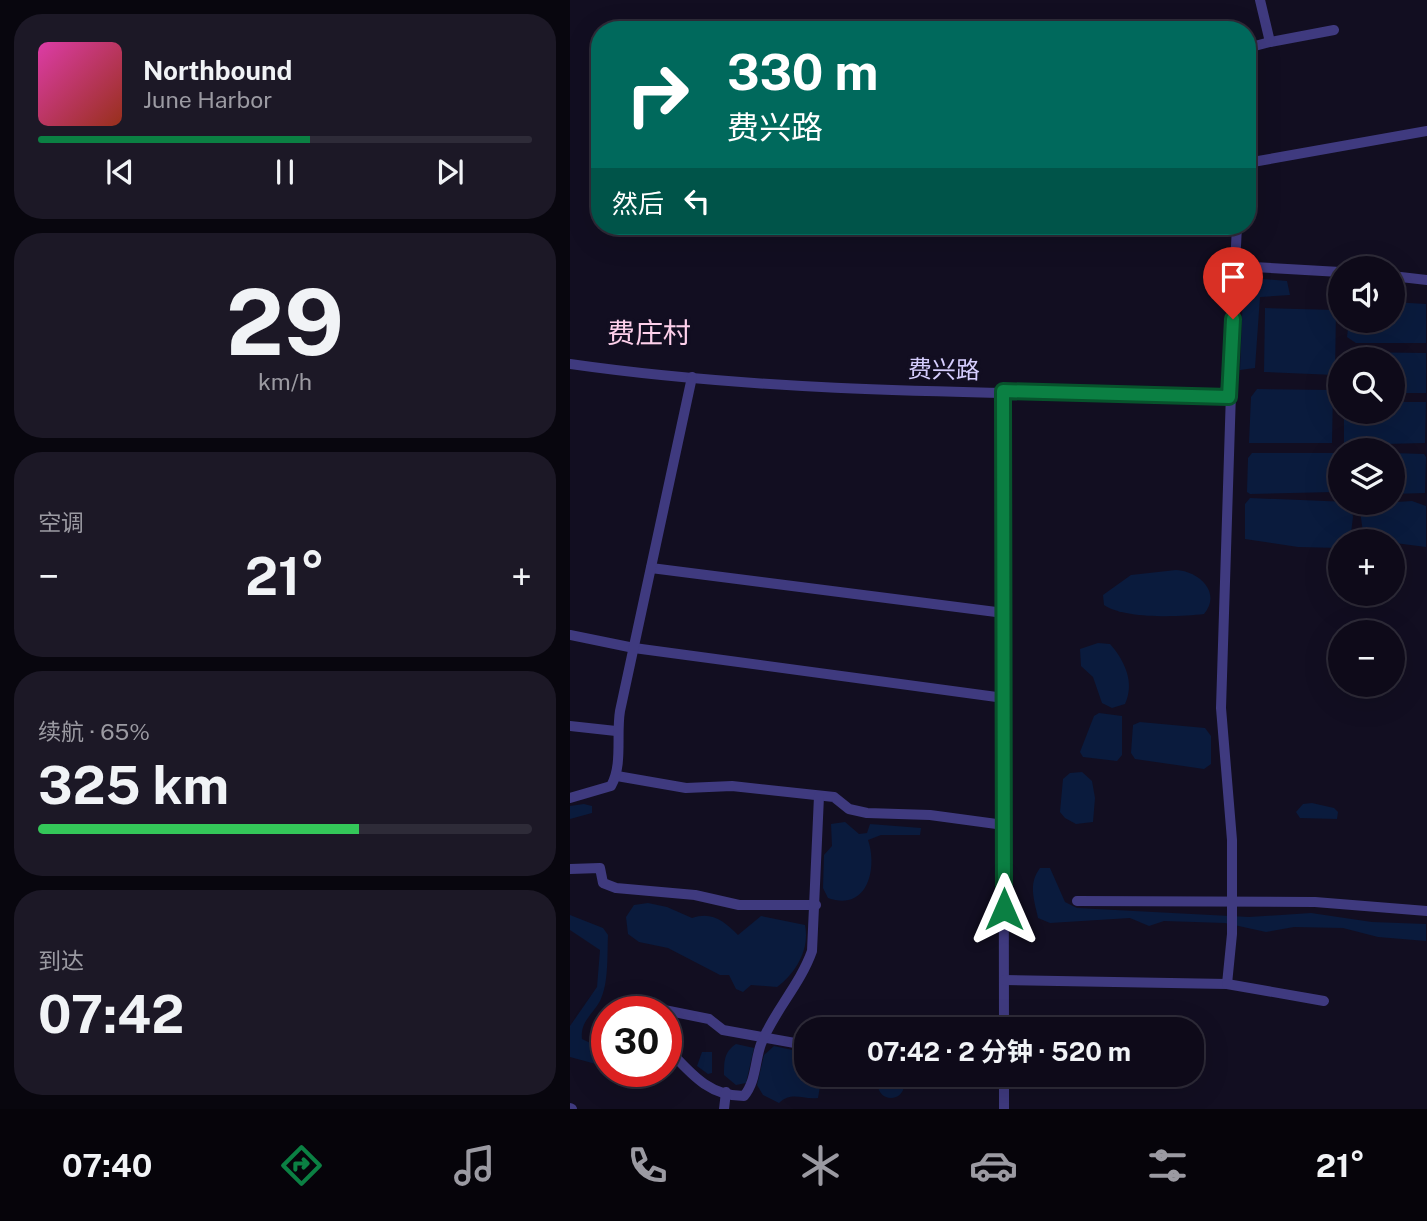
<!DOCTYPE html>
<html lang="zh">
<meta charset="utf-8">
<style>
body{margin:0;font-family:"Public Sans","Noto Sans SC",sans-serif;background:#1c1826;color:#f1f3f6;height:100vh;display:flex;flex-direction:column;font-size:26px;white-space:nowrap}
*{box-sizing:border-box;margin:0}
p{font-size:23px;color:#9b9aa2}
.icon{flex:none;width:38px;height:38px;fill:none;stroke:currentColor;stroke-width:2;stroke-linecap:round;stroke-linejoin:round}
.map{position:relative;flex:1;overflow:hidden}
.panel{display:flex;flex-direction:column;gap:14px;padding:14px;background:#08060e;width:570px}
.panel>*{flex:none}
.guide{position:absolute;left:21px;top:21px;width:665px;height:214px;border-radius:28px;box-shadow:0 7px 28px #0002,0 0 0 2px #2e2b38;background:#00695c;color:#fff;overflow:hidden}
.buttons{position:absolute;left:758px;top:256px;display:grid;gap:14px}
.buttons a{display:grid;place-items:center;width:77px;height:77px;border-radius:50%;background:#0e0a19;box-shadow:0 7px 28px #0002,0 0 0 2px #2e2b38;font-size:35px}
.speed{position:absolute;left:21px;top:996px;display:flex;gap:14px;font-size:35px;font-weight:700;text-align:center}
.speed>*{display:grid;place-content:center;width:91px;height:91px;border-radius:50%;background:#0e0a19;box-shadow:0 7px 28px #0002,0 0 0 2px #2e2b38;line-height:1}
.speed .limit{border:10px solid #d22;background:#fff;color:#111}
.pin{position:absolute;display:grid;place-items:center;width:60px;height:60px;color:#fff;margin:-72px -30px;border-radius:50% 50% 50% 0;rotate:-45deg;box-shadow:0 0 7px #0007}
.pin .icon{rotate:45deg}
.me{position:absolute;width:77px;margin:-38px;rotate:0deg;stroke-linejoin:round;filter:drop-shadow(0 0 5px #0008)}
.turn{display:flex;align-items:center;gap:24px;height:147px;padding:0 21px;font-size:32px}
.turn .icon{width:91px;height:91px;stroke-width:2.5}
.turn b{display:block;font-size:49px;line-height:60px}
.then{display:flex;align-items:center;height:66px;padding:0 21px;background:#0003;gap:14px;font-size:26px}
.big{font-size:52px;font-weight:700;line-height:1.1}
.panel .card{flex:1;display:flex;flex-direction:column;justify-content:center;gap:10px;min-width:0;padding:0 24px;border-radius:28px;background:#1c1826}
.panel .dial{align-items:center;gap:0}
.dial b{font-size:91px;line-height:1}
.song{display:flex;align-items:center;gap:21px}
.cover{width:84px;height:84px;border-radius:10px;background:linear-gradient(135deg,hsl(320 70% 55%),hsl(10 70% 35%))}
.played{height:7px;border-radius:4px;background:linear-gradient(90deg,#0b8043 55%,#2e2b38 55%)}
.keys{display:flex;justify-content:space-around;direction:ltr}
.heat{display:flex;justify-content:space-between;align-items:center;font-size:38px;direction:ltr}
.charge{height:10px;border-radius:5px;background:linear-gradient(90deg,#34c759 65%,#2e2b38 0)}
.trip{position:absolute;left:224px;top:1017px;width:410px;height:70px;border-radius:28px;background:#0e0a19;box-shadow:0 7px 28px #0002,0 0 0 2px #2e2b38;font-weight:700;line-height:70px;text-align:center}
.menu{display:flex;height:112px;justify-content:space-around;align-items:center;background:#06040a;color:#9b9aa2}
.menu .icon{width:49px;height:49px}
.menu .selected{color:#0b8043}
.menu b{font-size:32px;color:#f1f3f6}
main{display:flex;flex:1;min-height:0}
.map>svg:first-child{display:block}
</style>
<main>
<section class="panel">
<div class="card">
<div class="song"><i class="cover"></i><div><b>Northbound</b><p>June Harbor</p></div></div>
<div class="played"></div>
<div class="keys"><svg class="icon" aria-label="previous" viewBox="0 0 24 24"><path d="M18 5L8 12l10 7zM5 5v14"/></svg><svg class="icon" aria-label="pause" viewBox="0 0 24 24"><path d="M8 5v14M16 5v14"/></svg><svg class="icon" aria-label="next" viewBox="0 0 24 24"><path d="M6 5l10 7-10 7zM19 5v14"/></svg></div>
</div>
<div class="card dial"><b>29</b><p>km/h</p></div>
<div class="card"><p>空调</p>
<div class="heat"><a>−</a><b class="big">21°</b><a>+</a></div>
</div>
<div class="card"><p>续航 · 65%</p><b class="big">325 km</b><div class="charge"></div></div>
<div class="card"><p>到达</p><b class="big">07:42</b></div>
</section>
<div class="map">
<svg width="857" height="1109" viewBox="0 0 857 1109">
<rect width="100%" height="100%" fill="#120e21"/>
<g fill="#0a1b3d">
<path d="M680 278 717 281 720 295 690 297 685 368 670 370 673 292Z"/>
<path d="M823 302 856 304V343H786L777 337 779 320H822Z"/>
<path d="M695 308 766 310 765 375 694 372Z"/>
<path d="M778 352 856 353V393H823L822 359H778Z"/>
<path d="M687 389 763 390 762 443H679L681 397Z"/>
<path d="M823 402H856L855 443 774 445V411H822Z"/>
<path d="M682 453H764V492L680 494 677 492 678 458Z"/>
<path d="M823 453 854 454 856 457 855 493 823 494Z"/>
<path d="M680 498 780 502 783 517 780 541H770V548L728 547 675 539V504Z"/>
<path d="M842 501 856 506V547L794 539 790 511 795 504Z"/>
<path d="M606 570C629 571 652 593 634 614 609 617 554 619 534 605L533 595 561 575Z"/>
<path d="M528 643 540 644C555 661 565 683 555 704L542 708 532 703 523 677 511 666 510 649Z"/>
<path d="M529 713 552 716V755L547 761 513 757 510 752 524 716Z"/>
<path d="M570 722 635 728 641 736V764L634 769 565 759 561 753 563 725Z"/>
<path d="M512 772 522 781 525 798 523 822 506 824 495 818 490 812 493 779 500 773Z"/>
<path d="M742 803 764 808 768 812 767 819 730 818 726 812 733 804Z"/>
<path d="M14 804 22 806V813L0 819V806Z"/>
<path d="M275 822 289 834 297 833 300 824 351 828 350 835H311L298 840C308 869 297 912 258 898L253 888 254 855 262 846 261 824Z"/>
<path d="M470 868H480L495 902 507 908 679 917 741 913 802 922 856 924V941L808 937 773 928 724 927 696 932 655 923 594 921 579 926 560 918 480 923 468 918C464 899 458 884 470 868Z"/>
<path d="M78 903 97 907 122 918C142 911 154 921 168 935L191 916 235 925C240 949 226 973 207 987L181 985 173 992 166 989 159 975H150L98 948 69 942 58 934 56 917 64 905Z"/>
<path d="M0 915 33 928 38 935C37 955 39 983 30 1001 22 1015 10 1022 12 1039L37 1051V1067L0 1057V1026L27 987 30 950 0 930Z"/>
<path d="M166 1044 184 1048 176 1083 166 1085 154 1075C154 1061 154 1052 166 1044Z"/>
<path d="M204 1046 236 1053V1074L252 1075 248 1098C232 1100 222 1091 209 1103L193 1095 187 1085 194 1055Z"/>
<path d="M132 1052H142V1073L138 1074 127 1066Z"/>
<circle cx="321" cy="1085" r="13"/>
</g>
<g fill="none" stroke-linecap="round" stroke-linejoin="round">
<g stroke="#3f3a7f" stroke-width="10">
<path d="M700 42 764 30"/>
<path d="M677 48 700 42 690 0"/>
<path d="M677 163 857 131"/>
<path d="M667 226 665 266 770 272"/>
<path d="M822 276 857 280"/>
<path d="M0 364C217 395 440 392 659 397"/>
<path d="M433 392 434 1029"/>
<path d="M81 568 434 613"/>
<path d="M0 635 64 648 434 698"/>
<path d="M0 726 46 731"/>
<path d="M47 776 116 788 162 786 264 797 279 809 297 813 360 815 434 825"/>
<path d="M0 798 41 786C53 765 46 735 50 711L122 377"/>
<path d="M0 869 30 868 33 883 46 888 125 895 169 905H246"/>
<path d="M507 901 745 902 857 911"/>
<path d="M434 980 657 984 662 934V840L651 708 665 266"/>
<path d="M657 984 754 1001"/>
<path d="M83 1012 84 1008 139 1019 153 1030 236 1045"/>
<path d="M96 1047C119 1071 137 1096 174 1096 186 1082 185 1060 191 1044 204 1011 230 985 242 951L249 796"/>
<path d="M410 1074 434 1078"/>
<path d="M434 1074V1109"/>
<path d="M0 1108 2 1109"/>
<path d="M154 1109 156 1092"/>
</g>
</g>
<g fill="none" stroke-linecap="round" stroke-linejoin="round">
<g stroke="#07532c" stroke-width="18">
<path id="route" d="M434 909 433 391 659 397 663 319"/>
</g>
<use href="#route" stroke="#0b8043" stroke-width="12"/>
</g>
<g text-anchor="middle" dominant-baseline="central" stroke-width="7" stroke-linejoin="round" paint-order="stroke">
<g font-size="24" fill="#d6cefe" stroke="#120e21">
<text transform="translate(374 369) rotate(1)">费兴路</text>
</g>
<g font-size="28" fill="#fed0eb" stroke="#120e21">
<text x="79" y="332">费庄村</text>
</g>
</g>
</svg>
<div class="buttons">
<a><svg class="icon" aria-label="sound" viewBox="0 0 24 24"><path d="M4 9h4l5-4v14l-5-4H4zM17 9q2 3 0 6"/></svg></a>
<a><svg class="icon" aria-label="search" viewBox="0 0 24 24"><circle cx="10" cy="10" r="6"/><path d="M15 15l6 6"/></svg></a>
<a><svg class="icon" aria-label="layers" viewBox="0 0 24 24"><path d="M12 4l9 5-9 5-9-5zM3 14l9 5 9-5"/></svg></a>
<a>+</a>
<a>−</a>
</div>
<div class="speed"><div class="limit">30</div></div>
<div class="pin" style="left:663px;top:319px;background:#d93025"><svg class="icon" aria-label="arrive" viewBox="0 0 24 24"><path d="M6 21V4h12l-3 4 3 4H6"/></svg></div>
<svg class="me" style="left:434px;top:909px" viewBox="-20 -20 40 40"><path d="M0-17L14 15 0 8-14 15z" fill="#0b8043" stroke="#fff" stroke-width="4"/></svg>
<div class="trip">07:42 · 2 分钟 · 520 m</div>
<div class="guide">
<div class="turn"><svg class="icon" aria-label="right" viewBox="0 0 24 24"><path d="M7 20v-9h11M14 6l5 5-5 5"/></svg><div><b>330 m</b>费兴路</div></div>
<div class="then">然后<svg class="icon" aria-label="left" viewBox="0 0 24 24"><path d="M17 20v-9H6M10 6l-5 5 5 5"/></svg></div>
</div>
</div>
</main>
<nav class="menu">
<b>07:40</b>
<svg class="icon selected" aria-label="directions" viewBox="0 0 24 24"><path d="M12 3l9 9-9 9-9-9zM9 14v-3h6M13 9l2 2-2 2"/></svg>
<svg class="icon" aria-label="music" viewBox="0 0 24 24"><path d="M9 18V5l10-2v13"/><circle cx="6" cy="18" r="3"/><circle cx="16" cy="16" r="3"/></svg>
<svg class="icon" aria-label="phone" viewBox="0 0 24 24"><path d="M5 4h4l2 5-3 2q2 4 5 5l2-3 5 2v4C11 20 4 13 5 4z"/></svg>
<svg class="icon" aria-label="climate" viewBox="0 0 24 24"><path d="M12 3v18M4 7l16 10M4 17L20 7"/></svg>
<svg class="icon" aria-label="car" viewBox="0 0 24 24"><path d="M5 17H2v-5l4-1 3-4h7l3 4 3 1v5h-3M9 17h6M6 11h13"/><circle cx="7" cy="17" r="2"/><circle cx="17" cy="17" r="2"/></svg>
<svg class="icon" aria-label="filters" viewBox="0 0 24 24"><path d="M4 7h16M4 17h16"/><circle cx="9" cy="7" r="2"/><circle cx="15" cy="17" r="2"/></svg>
<b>21°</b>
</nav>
